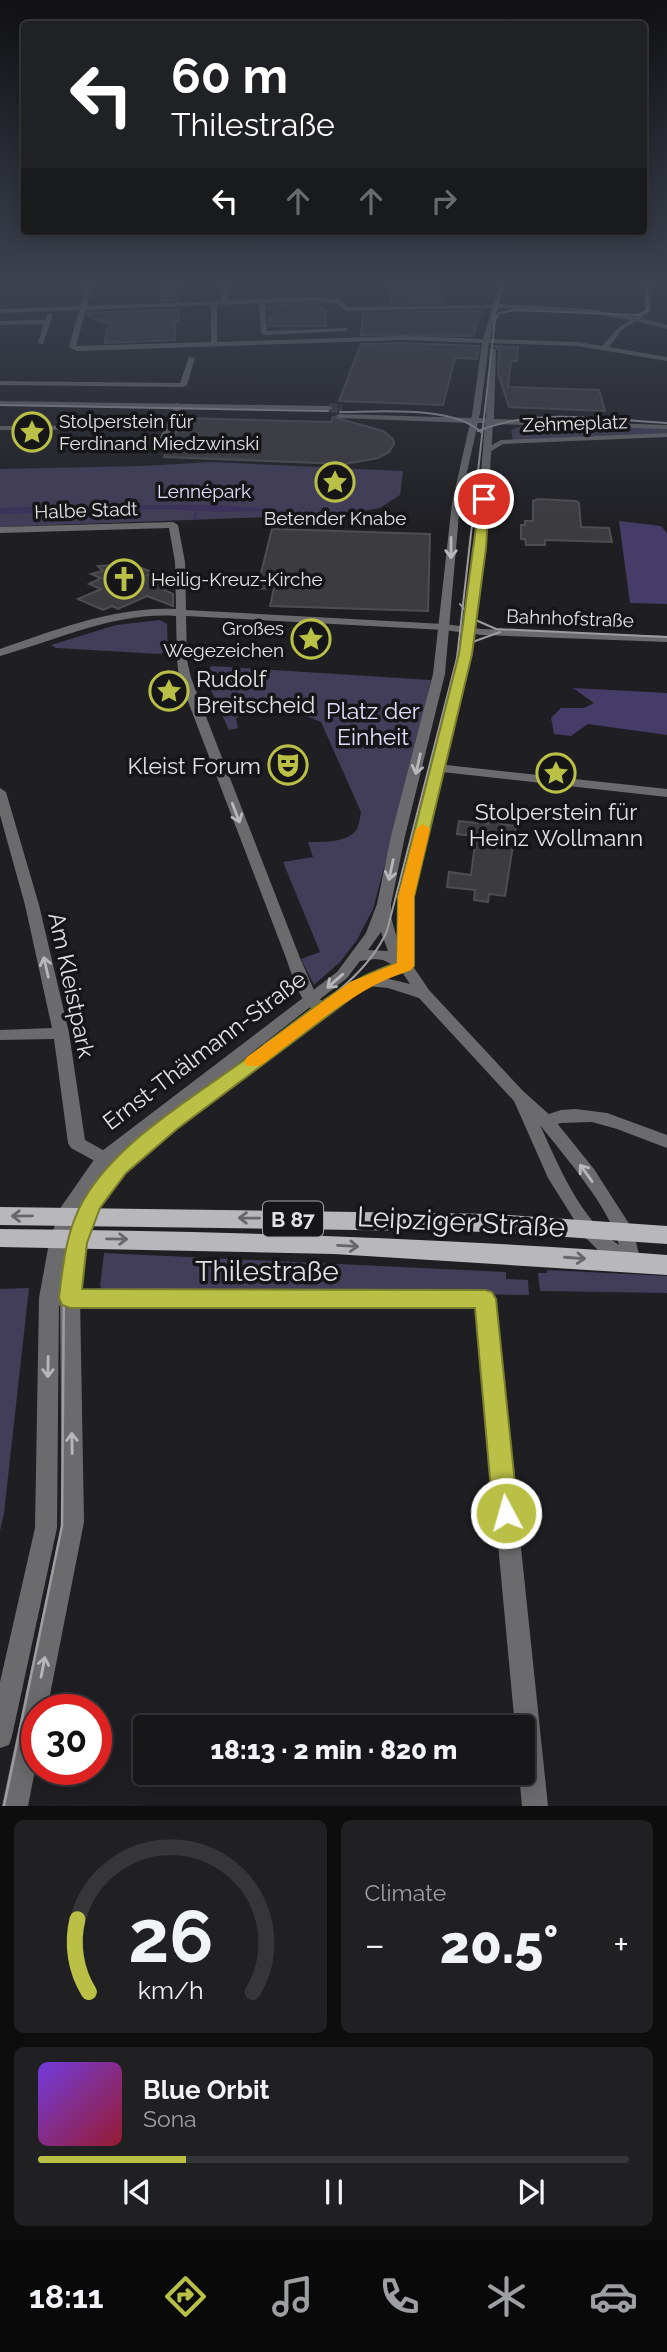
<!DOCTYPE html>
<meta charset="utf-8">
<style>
body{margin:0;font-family:Raleway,sans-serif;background:#202023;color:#f1f3f6;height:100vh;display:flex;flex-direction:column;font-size:26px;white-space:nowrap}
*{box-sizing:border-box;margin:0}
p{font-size:23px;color:#9e9fa2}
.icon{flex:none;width:38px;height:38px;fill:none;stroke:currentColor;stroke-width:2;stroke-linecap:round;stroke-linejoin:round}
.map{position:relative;height:1806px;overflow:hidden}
.details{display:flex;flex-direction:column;gap:14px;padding:14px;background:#0d0d0e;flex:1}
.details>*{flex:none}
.banner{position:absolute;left:21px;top:21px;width:626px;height:214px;border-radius:7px;box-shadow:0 4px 18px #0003,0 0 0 2px #363639;background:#202124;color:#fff;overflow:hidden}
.speed{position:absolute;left:21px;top:1694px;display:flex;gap:14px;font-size:35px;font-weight:700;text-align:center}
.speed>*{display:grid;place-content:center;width:91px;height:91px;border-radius:50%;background:#17171a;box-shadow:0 4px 18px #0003,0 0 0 2px #363639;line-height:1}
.speed .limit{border:10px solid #d22;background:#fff;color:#111}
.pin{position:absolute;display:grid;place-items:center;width:60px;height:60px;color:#fff;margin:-30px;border:4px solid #fff;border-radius:50%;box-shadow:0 2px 7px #0007}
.me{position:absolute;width:77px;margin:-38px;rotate:354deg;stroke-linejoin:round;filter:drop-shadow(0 0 5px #0008)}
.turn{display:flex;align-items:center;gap:24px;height:147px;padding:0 35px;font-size:32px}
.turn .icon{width:91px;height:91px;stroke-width:2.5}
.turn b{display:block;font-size:49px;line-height:60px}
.lanes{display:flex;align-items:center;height:66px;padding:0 35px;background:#0003;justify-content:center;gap:35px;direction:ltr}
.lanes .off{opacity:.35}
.big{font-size:52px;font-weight:800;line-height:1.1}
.details .card{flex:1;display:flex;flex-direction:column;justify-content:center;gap:10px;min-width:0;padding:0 24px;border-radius:10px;background:#202023}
.details .dial{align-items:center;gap:0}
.dial svg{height:182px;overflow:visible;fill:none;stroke:#363639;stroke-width:7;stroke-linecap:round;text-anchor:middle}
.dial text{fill:#f1f3f6;stroke:none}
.song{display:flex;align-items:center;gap:21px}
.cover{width:84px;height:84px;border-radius:10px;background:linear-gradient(135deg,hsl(260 70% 55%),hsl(350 70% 35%))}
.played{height:7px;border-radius:4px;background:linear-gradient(90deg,#bac045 25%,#363639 25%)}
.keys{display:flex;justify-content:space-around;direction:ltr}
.heat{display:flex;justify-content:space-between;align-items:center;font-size:38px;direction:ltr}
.details .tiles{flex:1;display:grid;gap:14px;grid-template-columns:1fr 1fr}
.card:last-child{grid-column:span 2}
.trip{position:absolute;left:133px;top:1715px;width:402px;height:70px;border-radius:7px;background:#17171a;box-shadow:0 4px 18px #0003,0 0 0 2px #363639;font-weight:800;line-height:70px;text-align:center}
.tabs{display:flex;height:112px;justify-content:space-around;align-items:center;background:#09090a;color:#9e9fa2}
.tabs .icon{width:49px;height:49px}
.tabs .on{color:#bac045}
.tabs b{font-size:32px;color:#f1f3f6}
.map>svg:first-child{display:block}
</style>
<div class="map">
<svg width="667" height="1806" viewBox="0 0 667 1806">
<rect width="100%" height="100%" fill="#1f1f23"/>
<g fill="#423d58">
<path d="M525 425 667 428V433L513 440 511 430Z"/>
<path d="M212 462 403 471 400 495 380 508 346 514 0 527V469L142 466Z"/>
<path d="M160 620 167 624 168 650 160 654 56 648 51 645 116 625Z"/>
<path d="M211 666 431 680 414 755 373 909 357 940 340 962 314 985 301 959 320 952 283 862 313 857 308 842C323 842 348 843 357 829 359 825 360 817 361 812L321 722C295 712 259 694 236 719L238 728 229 730 205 677Z"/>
<path d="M104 1253 506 1272V1279L528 1280 529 1295 103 1290 100 1286Z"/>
<path d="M547 1270 667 1276V1293L540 1291 538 1273H547Z"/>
<path d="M29 1288 4 1513 0 1531V1289Z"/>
</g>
<g fill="#453c67">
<path d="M619 521 661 526 667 533V604L630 603Z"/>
<path d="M573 688 667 693V735L588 724 571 736 554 734 551 718 561 708H584L594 703Z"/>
</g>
<path fill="#3a315b" d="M99 505H221L279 510 222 512 165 509 0 514V508Z"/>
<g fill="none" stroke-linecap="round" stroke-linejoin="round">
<path stroke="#3a315b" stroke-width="3.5" d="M195 517 197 509"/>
</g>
<g fill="#3c3b3f" stroke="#4e4e52" stroke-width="2">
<path d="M168 280H181L179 300 160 301 162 286H167Z"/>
<path d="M390 280H432L433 286H438L442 303 391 304Z"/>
<path d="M317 304 326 310V326H269V318L277 314 268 308 282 305Z"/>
<path d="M179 309V321L170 323 175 325V340L105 343 107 328 115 326 87 316 88 313Z"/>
<path d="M481 311 473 336 361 335 363 313Z"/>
<path d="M404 343 479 346 477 359 455 358 443 405 339 401 361 344Z"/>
<path d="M494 346 518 347 517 361H511L508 387 599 390 605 411 509 407 498 373 499 350Z"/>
<path d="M333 417 383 431 393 439 394 444 389 452 378 458 345 464 164 457 183 418 331 422Z"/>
<path d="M538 499 576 501 579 503 581 527 609 528 612 542 545 540V545H526L525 539H521V525H525V521H533V501Z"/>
<path d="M272 529 430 534 428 611 270 606 274 588 257 589Z"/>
<path d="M113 565H134L154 573 148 575 163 581 156 586 173 594V606L147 596 118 609 112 606 103 610 78 599 101 589 89 584 101 578 91 574 103 571 98 566Z"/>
<path d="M490 816 502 817 501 824 516 826 505 896 489 894 488 902 474 900 475 890 447 887 449 872 471 875 476 836 457 834 459 821 488 824Z"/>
</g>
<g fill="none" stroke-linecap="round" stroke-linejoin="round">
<path stroke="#3c3c40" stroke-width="7" stroke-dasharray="7 3.5" stroke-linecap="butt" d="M329 408H342"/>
<path stroke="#3c3c40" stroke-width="9" stroke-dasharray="9 4.5" stroke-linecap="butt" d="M329 408H342"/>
<g fill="#6b6b6d" fill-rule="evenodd">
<path d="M88 280H94L87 306 222 301 221 280H227L228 300 313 297 340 300 348 307 493 305 500 280H506L499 304 589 309 634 317 645 310 644 280H650L651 311 641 318 667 325V329L636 321 622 330 609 347 667 357V361L578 346 489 343 480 415 476 417 472 415 482 343 404 340 77 351 69 347 79 310 0 313V309L80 306ZM313 301 336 303 346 311 492 308 483 339 404 336 217 342V305L259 303 261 333 264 335 348 331 346 328 267 331 265 303ZM211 305V342L76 346 86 310ZM498 308 589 313 630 320 618 328 602 346 578 342 490 339Z"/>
<path d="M48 313 53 314 43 344 38 343 44 324 0 325V321L45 320Z"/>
<path d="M493 348 496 350 494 415 490 417 486 415 490 350Z"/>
<path d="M189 357 195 358 187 385 183 387 0 385V381L180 383Z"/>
<path d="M176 403 183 405 163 449 159 451 155 449 164 429 0 430V426L166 425Z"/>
<path d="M667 433V437L503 444 490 452 483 450 501 440Z"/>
<path d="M173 522 178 525 185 562 186 610 444 624 482 629 667 636V642L482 635 444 630 186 616 187 660 191 678 300 958 317 997 332 1009 329 1013C303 1019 293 976 286 958L179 678 177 660 176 616C115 612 58 640 0 656V649C54 630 117 606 176 609L175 562 169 528 0 533V527Z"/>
<path d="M437 764 667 789V797L433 771 431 768Z"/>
<path d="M0 788 6 792 39 905 69 1033 85 1140 119 1159 122 1164 119 1169 113 1171 71 1148 68 1143 54 1039 0 1040V1030L52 1028 25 905 0 815Z"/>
<path d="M576 1109 607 1113 667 1135V1148L617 1129 592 1122 561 1123 546 1127 540 1125 538 1121 540 1117 561 1110Z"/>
<path d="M61 1290 485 1291 492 1293 495 1299 548 1806H522L519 1773H523V1727H515L476 1307 61 1306 54 1304 51 1298 54 1292Z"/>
</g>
<g fill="#6b6b6d" fill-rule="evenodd">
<path d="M0 401 329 406 333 408 329 410 0 405Z"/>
<path d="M473 413H479V418L486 419 487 413H490L494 415V419L667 425V429L493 424 485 548 470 654 413 897 412 965 429 990 523 1091 552 1117 594 1169 633 1230 641 1262 639 1267 632 1270 625 1267 600 1252 585 1237 548 1178 514 1101 419 998 388 988 368 986 361 990 143 1155 125 1172 99 1208 86 1243 80 1298 84 1522 47 1710H37V1760L28 1806H2L62 1522 60 1298 68 1243 85 1200 118 1157 110 1164 78 1209 67 1243 59 1298 57 1528 12 1736 9 1745 0 1748V1682L35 1528 39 1298 49 1243 61 1207 98 1154 337 972 366 933 377 904 391 836 433 674 452 503 470 423 339 418 335 416 339 414 471 418ZM478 423H485L475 548 460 654 399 897 398 942 391 917V904L405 836 445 674 460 503ZM381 932 388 951 368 950ZM375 959 383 960 393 965 377 970 351 982 180 1109 347 978 360 961ZM402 972 410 984 385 978ZM540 1125C565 1157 609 1206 619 1245 580 1220 559 1166 540 1125Z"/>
</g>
<g fill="#b8b7bc" fill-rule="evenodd">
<path d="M0 1207 495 1214 667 1226V1244L495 1232 0 1225Z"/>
<path d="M0 1229C223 1231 445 1238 667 1255V1275L334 1254 0 1247Z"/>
</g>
<g stroke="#9d9da0" stroke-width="2">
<path d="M492 321 504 280"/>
<path d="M0 405 328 411"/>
<path d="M340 412C378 412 453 405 481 432"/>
<path d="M478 431C535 407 607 420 667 423"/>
<path d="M460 604 471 618 496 629 667 637"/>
<path d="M457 658 467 644 500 632"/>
<path d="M264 1045C308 1012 364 982 387 931L457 658 495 320 499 313 515 310 637 315 648 311 646 280"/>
</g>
<path stroke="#9d9da0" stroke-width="2.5" d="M4 1806 62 1526 64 1281 78 1223 94 1190 118 1160 267 1044"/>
</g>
<defs><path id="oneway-shaft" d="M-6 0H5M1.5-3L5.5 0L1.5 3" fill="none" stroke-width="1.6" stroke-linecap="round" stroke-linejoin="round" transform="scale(1.75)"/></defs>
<g stroke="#b8b8bb">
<use href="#oneway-shaft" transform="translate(451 548) rotate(90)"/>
<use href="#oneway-shaft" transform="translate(418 764) rotate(103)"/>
<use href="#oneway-shaft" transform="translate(236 813) rotate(69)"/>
<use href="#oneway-shaft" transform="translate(391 870) rotate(102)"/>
<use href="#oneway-shaft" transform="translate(46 967) rotate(-103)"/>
<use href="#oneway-shaft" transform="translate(335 981) rotate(139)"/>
<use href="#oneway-shaft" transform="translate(586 1173) rotate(-126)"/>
<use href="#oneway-shaft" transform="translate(48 1367) rotate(91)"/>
<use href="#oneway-shaft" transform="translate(72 1443) rotate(-91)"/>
<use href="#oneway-shaft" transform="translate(43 1667) rotate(-79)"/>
</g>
<g stroke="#67666a">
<use href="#oneway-shaft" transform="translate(22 1216) rotate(179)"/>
<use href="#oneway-shaft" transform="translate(249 1218) rotate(-179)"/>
<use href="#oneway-shaft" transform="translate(117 1239) rotate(1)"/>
<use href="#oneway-shaft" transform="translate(348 1246) rotate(3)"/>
<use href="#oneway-shaft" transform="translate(575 1258) rotate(4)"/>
</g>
<linearGradient id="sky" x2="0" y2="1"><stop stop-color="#111113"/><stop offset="0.53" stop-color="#3c4250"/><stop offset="1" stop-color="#3c4250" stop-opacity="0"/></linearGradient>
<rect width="667" height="533" fill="url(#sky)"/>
<path fill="#bac045" stroke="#797d2d" stroke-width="2" d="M480 497 489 499 486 548 472 654 414 897V966L411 970 388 977 362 990 177 1129 126 1173 100 1208 87 1243 82 1289 485 1290 492 1292 496 1299 518 1513 515 1521 506 1524 497 1521 493 1513 475 1308H70L62 1305 59 1298C63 1265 66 1231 83 1201 117 1141 195 1096 250 1056 296 1022 341 980 397 963L398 897 459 654Z"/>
<path fill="#f59e0b" d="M423 824 430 829 414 897V966L411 970C354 988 308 1031 260 1066H247L244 1062 247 1057 350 982 397 963 398 897 416 829Z"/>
<defs>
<g id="sight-ring" transform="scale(2.0125)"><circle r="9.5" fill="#161619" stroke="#bac045" stroke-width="1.5"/><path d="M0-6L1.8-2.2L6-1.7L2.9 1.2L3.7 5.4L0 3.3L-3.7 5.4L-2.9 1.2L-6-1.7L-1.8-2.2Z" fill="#bac045"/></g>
<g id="church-ring" transform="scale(2.0125)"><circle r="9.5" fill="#161619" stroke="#bac045" stroke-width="1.5"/><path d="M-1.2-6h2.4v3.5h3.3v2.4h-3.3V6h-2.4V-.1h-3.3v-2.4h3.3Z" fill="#bac045"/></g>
<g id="theatre-ring" transform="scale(2.0125)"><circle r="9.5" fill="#161619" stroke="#bac045" stroke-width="1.5"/><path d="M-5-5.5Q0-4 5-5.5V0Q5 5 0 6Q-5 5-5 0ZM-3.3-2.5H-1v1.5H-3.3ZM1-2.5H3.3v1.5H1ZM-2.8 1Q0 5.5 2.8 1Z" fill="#bac045"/></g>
</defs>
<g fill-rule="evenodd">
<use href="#sight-ring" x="32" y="432"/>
<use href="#sight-ring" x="335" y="482"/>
<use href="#church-ring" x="124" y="579"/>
<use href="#sight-ring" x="311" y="639"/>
<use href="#sight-ring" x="169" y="691"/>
<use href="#theatre-ring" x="288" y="765"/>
<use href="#sight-ring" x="556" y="773"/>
</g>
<g text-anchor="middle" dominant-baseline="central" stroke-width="7" stroke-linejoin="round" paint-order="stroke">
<g font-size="19" fill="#e2e2e5" stroke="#161619" text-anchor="start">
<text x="59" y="421">Stolperstein für<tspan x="59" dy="22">Ferdinand Miedzwinski</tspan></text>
<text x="335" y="518" text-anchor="middle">Betender Knabe</text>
<text x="151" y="579">Heilig-Kreuz-Kirche</text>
<text x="284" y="628" text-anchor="end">Großes<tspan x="284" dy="22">Wegezeichen</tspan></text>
</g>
<g font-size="19" fill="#e2e2e5" stroke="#161619">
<text transform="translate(575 423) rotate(-2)">Zehmeplatz</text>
<text transform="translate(86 510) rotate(-2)">Halbe Stadt</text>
<text transform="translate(570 618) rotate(2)">Bahnhofstraße</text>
</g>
<g font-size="19" fill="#e2ddfb" stroke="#161619">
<text x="204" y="491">Lennépark</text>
</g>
<rect fill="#161619" stroke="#a5a5a8" stroke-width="2" x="263" y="1201.5" width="60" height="35" rx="5"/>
<g font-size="21" font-weight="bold" fill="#e2e2e5">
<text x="293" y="1219">B 87</text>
</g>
<g font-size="23" fill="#e2e2e5" stroke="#161619" text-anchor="start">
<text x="196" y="678">Rudolf<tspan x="196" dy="26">Breitscheid</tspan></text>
<text x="261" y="765" text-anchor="end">Kleist Forum</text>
<text x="556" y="811" text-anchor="middle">Stolperstein für<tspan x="556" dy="26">Heinz Wollmann</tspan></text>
</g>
<g font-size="23" fill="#e2ddfb" stroke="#161619">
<text x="373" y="710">Platz der<tspan x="373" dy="26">Einheit</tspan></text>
</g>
<g font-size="23" fill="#e2e2e5" stroke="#161619">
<text transform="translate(72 985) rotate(78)">Am Kleistpark</text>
<text transform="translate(204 1050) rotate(-37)">Ernst-Thälmann-Straße</text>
</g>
<g font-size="28" fill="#e2e2e5" stroke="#161619">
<text transform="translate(461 1222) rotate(3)">Leipziger Straße</text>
<text x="267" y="1271">Thilestraße</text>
</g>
</g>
</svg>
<div class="speed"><div class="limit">30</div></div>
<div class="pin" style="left:484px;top:499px;background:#d93025"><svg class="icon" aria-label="arrive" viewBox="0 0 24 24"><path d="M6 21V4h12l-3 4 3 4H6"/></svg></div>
<svg class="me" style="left:506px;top:1513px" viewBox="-20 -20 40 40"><circle r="17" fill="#bac045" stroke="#fff" stroke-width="3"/><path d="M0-11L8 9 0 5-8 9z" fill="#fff"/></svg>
<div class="trip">18:13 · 2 min · 820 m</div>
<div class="banner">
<div class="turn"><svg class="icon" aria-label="left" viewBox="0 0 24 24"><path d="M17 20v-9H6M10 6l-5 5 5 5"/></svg><div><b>60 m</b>Thilestraße</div></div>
<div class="lanes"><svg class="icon" aria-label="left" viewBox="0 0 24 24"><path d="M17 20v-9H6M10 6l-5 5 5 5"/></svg><svg class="icon off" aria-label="ahead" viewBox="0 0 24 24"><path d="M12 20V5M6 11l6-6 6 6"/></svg><svg class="icon off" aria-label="ahead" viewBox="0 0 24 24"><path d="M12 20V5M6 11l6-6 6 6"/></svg><svg class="icon off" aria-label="right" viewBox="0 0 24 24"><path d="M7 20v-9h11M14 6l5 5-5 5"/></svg></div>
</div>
</div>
<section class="details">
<div class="tiles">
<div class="card dial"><svg viewBox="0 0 100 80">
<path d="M14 69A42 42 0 1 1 86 69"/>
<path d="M14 69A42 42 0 0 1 9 37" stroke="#bac045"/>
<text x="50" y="56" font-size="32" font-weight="700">26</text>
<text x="50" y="72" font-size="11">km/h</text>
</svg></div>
<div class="card"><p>Climate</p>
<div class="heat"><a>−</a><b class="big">20.5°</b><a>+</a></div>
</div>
<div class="card">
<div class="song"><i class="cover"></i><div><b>Blue Orbit</b><p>Sona</p></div></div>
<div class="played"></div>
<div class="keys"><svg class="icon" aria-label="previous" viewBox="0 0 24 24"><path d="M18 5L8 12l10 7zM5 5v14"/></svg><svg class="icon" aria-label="pause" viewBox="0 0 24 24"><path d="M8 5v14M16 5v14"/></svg><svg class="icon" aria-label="next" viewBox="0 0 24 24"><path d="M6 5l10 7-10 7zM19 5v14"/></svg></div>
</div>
</div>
</section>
<nav class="tabs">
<b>18:11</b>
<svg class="icon on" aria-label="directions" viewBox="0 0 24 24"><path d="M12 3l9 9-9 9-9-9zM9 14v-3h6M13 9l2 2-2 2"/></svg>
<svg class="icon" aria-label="music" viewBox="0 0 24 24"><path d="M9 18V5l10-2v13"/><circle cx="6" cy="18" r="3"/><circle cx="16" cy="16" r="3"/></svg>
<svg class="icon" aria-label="phone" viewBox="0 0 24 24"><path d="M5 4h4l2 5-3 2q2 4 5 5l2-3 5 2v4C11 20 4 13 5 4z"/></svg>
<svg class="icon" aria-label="climate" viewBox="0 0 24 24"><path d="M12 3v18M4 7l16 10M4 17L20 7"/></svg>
<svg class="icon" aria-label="car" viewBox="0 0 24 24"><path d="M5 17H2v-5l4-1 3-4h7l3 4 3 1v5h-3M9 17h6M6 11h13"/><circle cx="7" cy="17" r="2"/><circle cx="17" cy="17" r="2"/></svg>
</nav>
